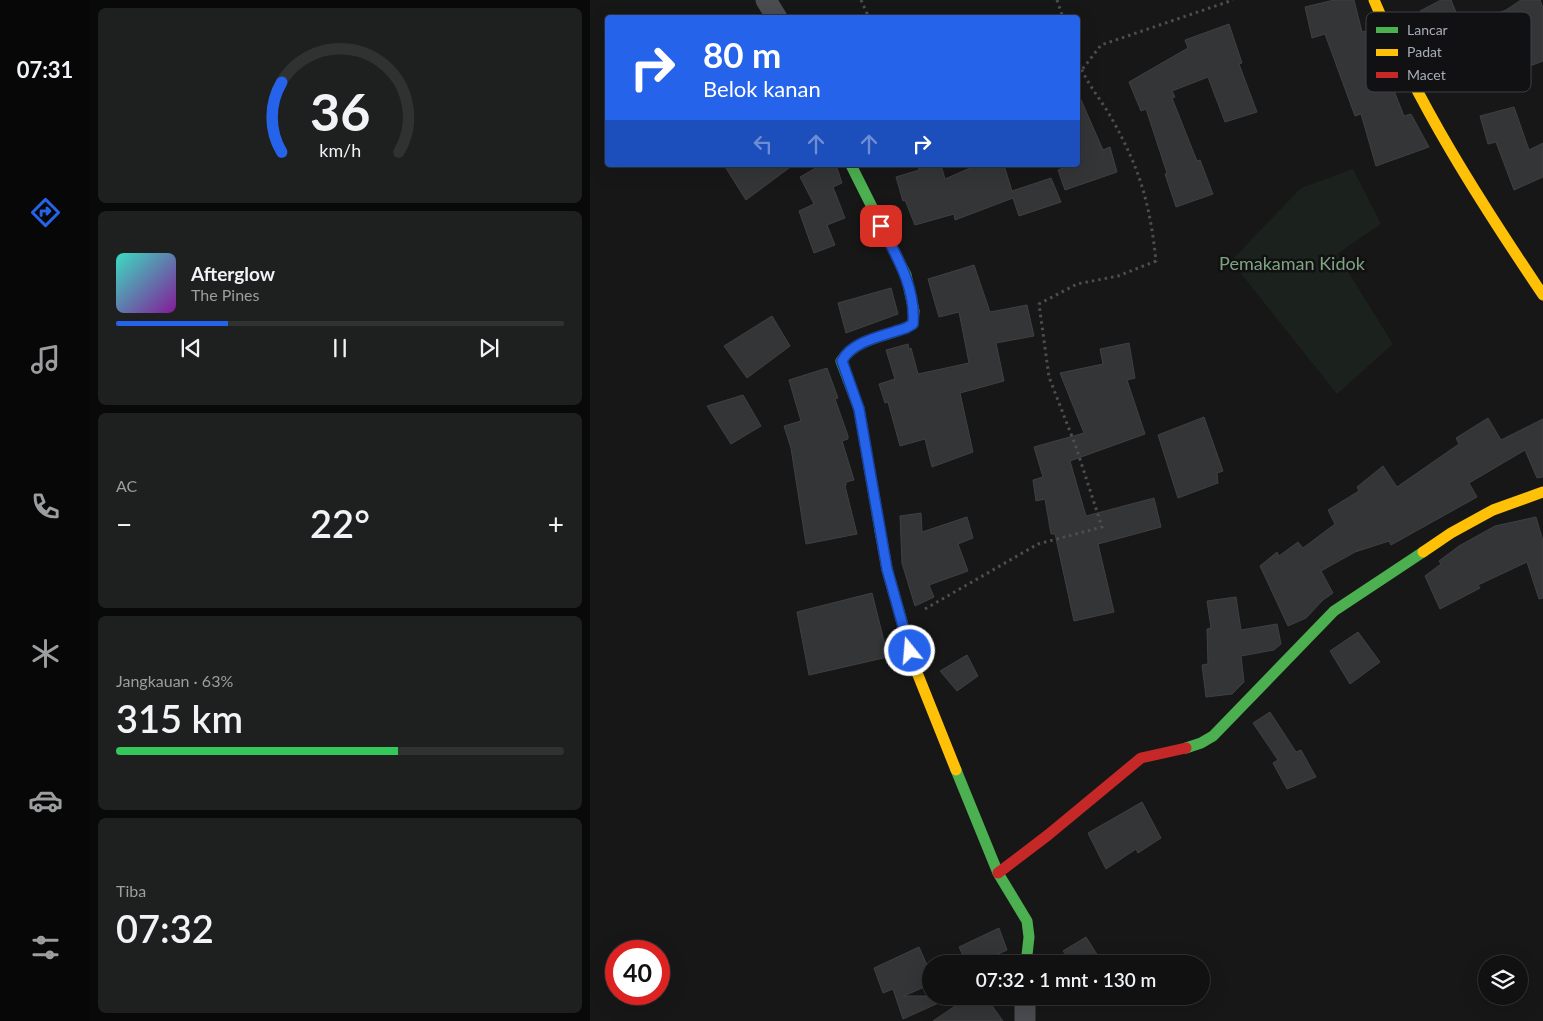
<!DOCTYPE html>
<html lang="id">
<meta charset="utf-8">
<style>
body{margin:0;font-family:Lato,sans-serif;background:#1e1f1f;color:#f1f3f6;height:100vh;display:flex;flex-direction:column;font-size:19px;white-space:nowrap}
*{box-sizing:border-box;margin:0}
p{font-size:16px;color:#9c9d9f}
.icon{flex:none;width:28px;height:28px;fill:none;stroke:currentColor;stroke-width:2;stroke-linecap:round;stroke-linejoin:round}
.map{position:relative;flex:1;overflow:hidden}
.sheet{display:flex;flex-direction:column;gap:8px;padding:8px;background:#090909;width:500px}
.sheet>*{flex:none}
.guide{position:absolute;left:15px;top:15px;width:475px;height:152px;border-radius:5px;box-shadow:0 5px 20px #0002,0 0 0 1px #303131;background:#2563eb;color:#fff;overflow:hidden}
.fabs{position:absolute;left:888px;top:955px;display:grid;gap:10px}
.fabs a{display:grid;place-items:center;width:50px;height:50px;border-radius:50%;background:#111;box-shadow:0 5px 20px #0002,0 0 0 1px #303131;font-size:25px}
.speed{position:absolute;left:15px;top:940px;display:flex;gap:10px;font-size:25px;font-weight:700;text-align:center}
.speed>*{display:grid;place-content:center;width:65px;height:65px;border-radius:50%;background:#111;box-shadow:0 5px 20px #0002,0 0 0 1px #303131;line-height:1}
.speed .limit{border:8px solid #d22;background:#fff;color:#111}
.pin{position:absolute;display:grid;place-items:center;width:42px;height:42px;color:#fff;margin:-21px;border-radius:10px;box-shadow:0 2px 8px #0006}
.me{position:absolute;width:55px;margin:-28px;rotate:343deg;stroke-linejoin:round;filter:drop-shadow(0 0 4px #0008)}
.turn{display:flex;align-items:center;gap:18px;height:105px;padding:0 15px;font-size:22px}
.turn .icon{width:65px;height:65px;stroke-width:2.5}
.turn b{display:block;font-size:35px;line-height:42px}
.lanes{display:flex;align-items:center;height:48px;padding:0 15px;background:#0003;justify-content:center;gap:25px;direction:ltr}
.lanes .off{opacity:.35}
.big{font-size:38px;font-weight:600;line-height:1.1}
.sheet .card{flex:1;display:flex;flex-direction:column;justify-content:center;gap:8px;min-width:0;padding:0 18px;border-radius:8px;background:#1e1f1f}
.sheet .dial{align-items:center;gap:0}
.dial svg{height:130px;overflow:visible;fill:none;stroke:#303131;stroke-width:7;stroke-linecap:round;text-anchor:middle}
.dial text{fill:#f1f3f6;stroke:none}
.song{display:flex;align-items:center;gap:15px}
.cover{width:60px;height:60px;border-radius:8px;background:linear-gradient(135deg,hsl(170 70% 55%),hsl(290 70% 35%))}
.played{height:5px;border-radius:2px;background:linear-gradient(90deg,#2563eb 25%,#303131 25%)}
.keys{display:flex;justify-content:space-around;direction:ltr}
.heat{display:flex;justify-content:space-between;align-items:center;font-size:28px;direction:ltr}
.charge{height:8px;border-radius:4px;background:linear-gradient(90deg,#34c759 63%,#303131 0)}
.trip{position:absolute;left:332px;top:955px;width:288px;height:50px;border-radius:25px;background:#111;box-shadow:0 5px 20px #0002,0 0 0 1px #303131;font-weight:600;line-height:50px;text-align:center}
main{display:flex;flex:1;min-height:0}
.tab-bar{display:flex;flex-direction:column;width:90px;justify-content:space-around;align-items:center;background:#070707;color:#9c9d9f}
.tab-bar .icon{width:35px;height:35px}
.tab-bar .active{color:#2563eb}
.tab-bar b{font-size:22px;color:#f1f3f6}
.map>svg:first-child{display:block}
</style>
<main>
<nav class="tab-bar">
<b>07:31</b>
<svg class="icon active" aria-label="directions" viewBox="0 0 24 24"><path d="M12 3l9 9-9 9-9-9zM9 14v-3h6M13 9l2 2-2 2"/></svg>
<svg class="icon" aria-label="music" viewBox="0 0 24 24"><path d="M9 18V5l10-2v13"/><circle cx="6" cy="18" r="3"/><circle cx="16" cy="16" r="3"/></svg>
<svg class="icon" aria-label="phone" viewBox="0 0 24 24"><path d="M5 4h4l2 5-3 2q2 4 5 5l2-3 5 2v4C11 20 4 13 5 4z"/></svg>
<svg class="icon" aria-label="climate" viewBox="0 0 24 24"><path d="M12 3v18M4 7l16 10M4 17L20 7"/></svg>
<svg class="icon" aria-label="car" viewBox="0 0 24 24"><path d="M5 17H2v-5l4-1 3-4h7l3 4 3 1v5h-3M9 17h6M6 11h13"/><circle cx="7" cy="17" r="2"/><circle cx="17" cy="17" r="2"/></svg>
<svg class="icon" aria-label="filters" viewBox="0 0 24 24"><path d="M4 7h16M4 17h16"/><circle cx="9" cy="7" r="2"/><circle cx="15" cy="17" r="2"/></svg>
</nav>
<section class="sheet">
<div class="card dial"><svg viewBox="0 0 100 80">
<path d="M14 69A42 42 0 1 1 86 69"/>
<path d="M14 69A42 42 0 0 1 14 26" stroke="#2563eb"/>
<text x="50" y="56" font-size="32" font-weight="700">36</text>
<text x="50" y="72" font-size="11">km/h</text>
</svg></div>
<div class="card">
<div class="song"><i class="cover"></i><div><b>Afterglow</b><p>The Pines</p></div></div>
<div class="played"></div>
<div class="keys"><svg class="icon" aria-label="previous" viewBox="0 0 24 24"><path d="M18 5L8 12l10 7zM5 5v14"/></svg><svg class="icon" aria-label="pause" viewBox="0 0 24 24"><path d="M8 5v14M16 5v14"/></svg><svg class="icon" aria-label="next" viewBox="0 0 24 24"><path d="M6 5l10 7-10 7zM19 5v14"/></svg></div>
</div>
<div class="card"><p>AC</p>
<div class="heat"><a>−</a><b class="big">22°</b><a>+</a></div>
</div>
<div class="card"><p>Jangkauan · 63%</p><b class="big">315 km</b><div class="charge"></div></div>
<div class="card"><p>Tiba</p><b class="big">07:32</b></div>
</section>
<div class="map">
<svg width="953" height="1021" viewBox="0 0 953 1021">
<rect width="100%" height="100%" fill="#171717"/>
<path fill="#1b211c" d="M763 169 791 224 747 254 803 344 747 394 641 261 711 188Z"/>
<g fill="#343537" stroke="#3f4043">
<path d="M744 0H764L772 32 780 30 797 67 795 68 814 116 821 114 839 147 786 166 771 114 765 116 735 34 722 38 715 7Z"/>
<path d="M851 0H861L872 27 916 10 931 0H950L953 8V61L903 80 895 59 853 62 847 32 841 34 830 11Z"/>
<path d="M639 24 652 63 649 64 667 112 635 122 618 77 582 91 585 97 582 98 607 161 610 160 623 194 586 207 575 174 577 173 556 109 551 111 539 82 598 48 595 40Z"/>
<path d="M488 93 513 150 520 147 527 172 475 190 468 170 480 165H488Z"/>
<path d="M924 107 939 150 953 143V177L924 190 906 142 898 144 890 116Z"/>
<path d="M134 165H203L156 200Z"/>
<path d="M231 165H246L252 183 243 187 255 218 237 225 245 245 224 253 209 211 224 204 210 177Z"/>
<path d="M328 165H351L355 179 387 165H414L422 191 461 178 471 202 429 216 423 198 365 220 364 214 325 225 315 200 313 201 306 177 329 170Z"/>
<path d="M384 265 400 312 437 305 444 336 406 343 414 381 370 393 383 452 342 467 335 439 310 446 298 402 295 403 289 384 305 379 296 350 318 344 319 349 321 348 328 374 379 363 369 312 349 317 338 279Z"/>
<path d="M301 288 308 314 256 333 248 303Z"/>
<path d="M182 316 200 346 157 378 134 346Z"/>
<path d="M539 343 545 378 537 380 555 434 480 461 496 516 564 498 571 527 508 544 524 612 484 621 465 534H461L455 499 446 501 443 480 453 477 444 447 494 433 470 373 513 364 510 349Z"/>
<path d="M237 368 248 398 245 399 258 436V439L252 441 264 480 256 482V485L255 486 267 534 216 544 201 448 194 426 211 421 199 380Z"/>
<path d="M153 395 171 426 141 444 117 406Z"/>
<path d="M614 417 633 471 627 473 628 483 588 498 568 435Z"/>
<path d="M898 418 911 440 953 419V477L947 478 935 450 879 483 887 497 801 545 799 541 765 552 731 571 743 593 733 600 716 618 698 626 670 566 687 552 689 556 708 542 713 548 745 524 738 510 769 491 767 487 793 466 807 487 869 444 866 438Z"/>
<path d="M331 513 332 532 377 517 383 538 368 544 378 571 339 585 344 597 325 606 312 563 310 516Z"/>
<path d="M946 517 953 541V598L949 599 937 562 888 585 890 588 850 609 835 576 851 564 849 561 869 546 905 526Z"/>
<path d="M282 593 298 657 219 675 207 612Z"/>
<path d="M646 597 651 630 687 624 691 644 684 650 651 656 654 682 642 694 616 697 612 665 618 664 617 629 621 628 617 601Z"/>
<path d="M768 632 790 662 760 684 740 651Z"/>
<path d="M377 655 388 676 367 691 350 671Z"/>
<path d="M680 712 706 752 711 750 726 777 697 789 683 763 688 760 663 723Z"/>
<path d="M552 802 571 838 548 853 546 849 516 869 498 833Z"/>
<path d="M409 928 417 950 387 964H377L369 947Z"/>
<path d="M496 937 513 964H483L473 951Z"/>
<path d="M329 947 341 974V984L314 996H364L313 1019 303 989 293 993 284 968Z"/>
<path d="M380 996H395L413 1021H343Z"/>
</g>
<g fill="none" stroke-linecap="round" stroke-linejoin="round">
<g stroke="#4d4e52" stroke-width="3" stroke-dasharray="2.5 4" stroke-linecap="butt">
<path d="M271 0 279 18"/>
<path d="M467 0 473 18"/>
<path d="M488 73 491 71 511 45 643 0"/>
<path d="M335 609 448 544 512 527 486 447 459 377 449 304 487 284 528 276 566 261C560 204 550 169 522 119 511 99 495 82 488 60"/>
</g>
<g stroke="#4b4c50" stroke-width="21">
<path d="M176 0 187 18"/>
<path d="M435 996V1021"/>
</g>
<g stroke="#4caf50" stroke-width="11">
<path d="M261 165 316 275 324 311 323 324C299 338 268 336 251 361L269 409 290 530"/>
<path d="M596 748 611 743 623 736 744 611 833 552"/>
<path d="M366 770 408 873 437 921 439 937 436 964"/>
</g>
<g stroke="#ffc107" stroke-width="11">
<path d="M784 0C829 106 889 200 953 295"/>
<path d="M290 530 297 569 324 665 366 770"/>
<path d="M833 552 861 533 903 510 953 492"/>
</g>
<path stroke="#c62828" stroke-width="11" d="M408 873 458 835 551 758 596 748"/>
</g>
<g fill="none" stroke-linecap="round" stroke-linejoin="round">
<g stroke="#184099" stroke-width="12">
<path id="route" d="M291 226C307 257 326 288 323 324L316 328C296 335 261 341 252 361L269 409 297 569 320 651"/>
</g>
<use href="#route" stroke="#2563eb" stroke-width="9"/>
</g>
<g text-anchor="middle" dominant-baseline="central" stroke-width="5" stroke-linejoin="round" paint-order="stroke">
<g font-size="18" fill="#7fa381" stroke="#111113">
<text x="702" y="263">Pemakaman Kidok</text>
</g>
</g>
<rect x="776" y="12" width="165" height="80" rx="8" fill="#111113" stroke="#3e4045" stroke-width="1"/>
<rect x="786" y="27" width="22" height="6" fill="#4caf50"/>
<rect x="786" y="49" width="22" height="7" fill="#ffc107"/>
<rect x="786" y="72" width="22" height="6" fill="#c62828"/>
<g font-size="14" fill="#a8adb8">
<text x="817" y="35">Lancar</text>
<text x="817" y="57">Padat</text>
<text x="817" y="80">Macet</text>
</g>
</svg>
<div class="fabs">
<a><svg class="icon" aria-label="layers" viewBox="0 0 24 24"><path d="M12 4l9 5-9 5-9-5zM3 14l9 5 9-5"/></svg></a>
</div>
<div class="speed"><div class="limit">40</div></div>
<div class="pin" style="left:291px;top:226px;background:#d93025"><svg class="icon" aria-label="arrive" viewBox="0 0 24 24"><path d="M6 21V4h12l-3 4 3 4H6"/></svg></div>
<svg class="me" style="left:320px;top:651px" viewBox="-20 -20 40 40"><circle r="17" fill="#2563eb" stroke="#fff" stroke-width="3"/><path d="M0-11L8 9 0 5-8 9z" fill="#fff"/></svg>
<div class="trip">07:32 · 1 mnt · 130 m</div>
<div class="guide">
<div class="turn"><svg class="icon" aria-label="right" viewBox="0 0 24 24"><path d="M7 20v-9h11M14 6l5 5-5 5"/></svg><div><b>80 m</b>Belok kanan</div></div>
<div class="lanes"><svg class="icon off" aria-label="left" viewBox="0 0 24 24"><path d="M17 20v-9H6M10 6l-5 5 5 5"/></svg><svg class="icon off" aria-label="ahead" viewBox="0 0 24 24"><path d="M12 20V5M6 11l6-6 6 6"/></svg><svg class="icon off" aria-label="ahead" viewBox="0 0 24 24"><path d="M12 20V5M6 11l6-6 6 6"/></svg><svg class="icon" aria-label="right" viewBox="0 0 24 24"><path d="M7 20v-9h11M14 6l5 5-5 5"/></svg></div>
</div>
</div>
</main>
